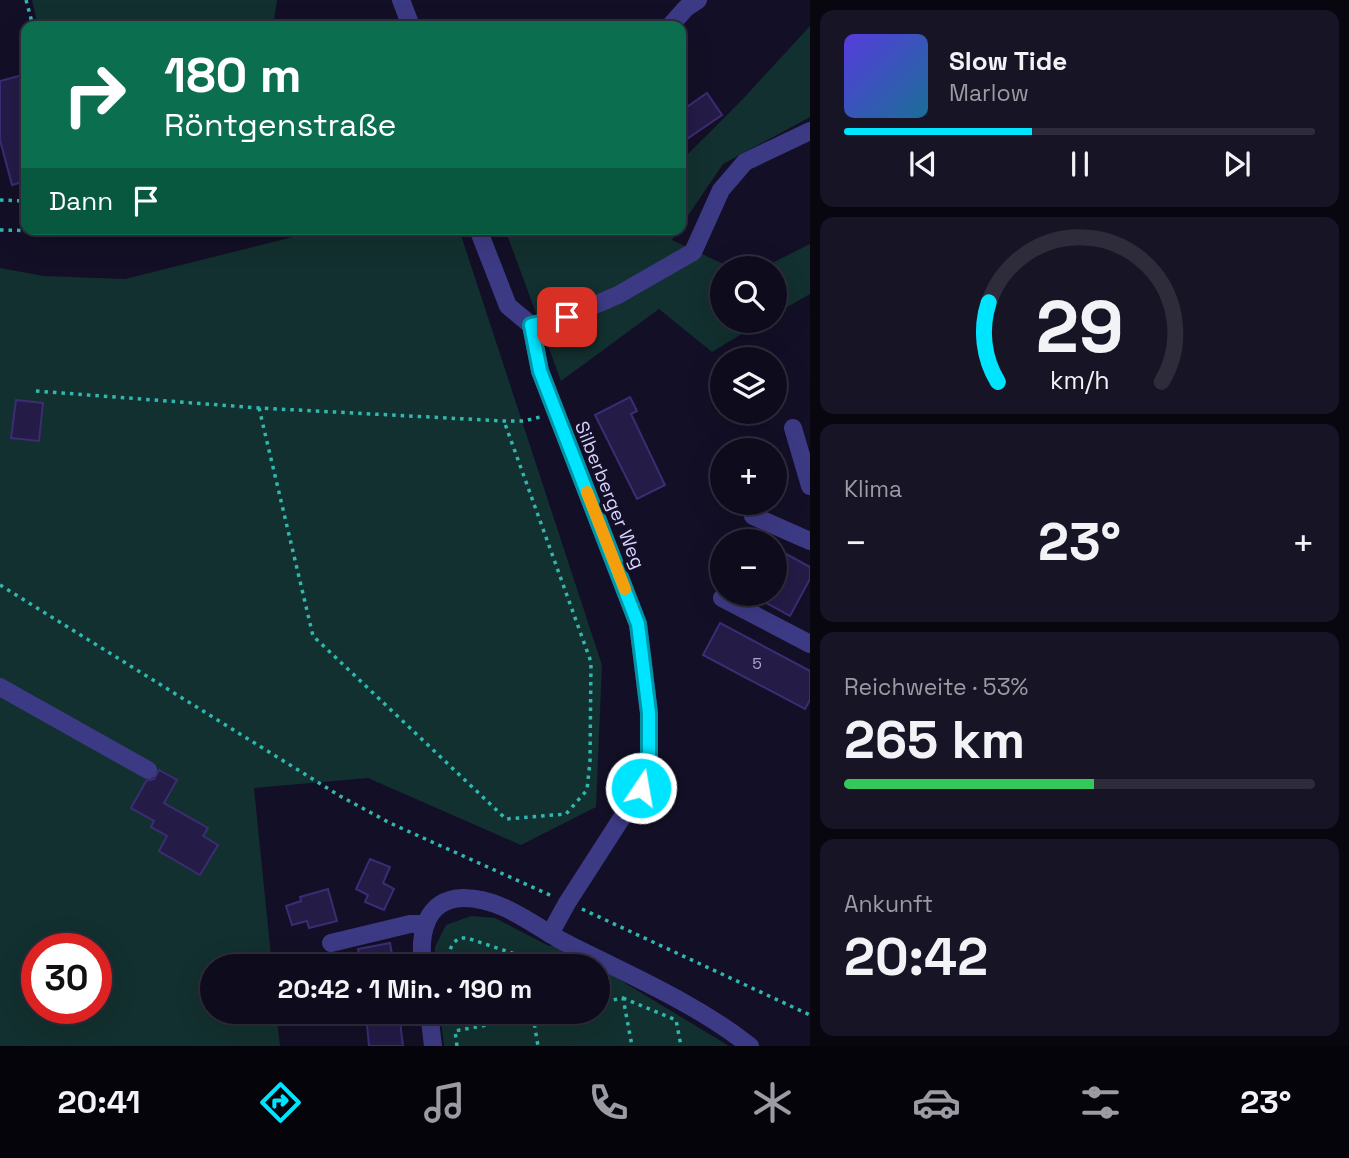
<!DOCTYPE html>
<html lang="de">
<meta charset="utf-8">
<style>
body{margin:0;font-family:"Space Grotesk",sans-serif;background:#171425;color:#f1f3f6;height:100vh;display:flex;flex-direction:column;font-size:26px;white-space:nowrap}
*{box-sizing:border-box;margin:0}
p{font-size:23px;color:#9b9ba3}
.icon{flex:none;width:38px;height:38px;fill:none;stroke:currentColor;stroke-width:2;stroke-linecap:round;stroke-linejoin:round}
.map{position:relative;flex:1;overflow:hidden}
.drawer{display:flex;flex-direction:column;gap:10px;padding:10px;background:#08060f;width:539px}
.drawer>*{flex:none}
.hud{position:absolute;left:21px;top:21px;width:665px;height:214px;border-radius:14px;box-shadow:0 7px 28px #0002,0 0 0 2px #2e2b3b;background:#0b6e4f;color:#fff;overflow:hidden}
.buttons{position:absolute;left:710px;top:256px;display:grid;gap:14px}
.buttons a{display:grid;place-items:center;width:77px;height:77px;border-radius:50%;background:#0e0b1c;box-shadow:0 7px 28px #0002,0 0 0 2px #2e2b3b;font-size:35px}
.speed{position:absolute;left:21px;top:933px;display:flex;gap:14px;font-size:35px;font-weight:700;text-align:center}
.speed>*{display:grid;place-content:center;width:91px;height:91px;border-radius:50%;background:#0e0b1c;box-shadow:0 7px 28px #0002,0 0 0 2px #2e2b3b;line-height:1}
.speed .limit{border:10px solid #d22;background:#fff;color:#111}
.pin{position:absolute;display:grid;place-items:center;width:60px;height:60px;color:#fff;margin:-30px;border-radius:14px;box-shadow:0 4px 10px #0006}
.me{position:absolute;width:77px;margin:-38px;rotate:12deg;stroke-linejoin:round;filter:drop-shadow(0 0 5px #0008)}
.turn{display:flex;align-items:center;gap:24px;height:147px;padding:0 28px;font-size:32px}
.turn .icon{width:91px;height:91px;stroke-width:2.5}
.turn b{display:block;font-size:49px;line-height:60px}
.then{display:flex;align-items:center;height:66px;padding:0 28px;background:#0003;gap:14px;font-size:26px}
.big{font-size:52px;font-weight:700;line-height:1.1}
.drawer .tile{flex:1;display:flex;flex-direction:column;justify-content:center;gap:10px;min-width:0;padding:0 24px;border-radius:14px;background:#171425}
.drawer .dial{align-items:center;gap:0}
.dial svg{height:182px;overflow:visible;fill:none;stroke:#2e2b3b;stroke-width:7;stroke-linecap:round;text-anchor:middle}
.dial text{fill:#f1f3f6;stroke:none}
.song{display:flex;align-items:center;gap:21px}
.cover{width:84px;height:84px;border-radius:10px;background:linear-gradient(135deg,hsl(250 70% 55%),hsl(200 70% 35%))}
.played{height:7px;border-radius:4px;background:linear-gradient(90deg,#00e5ff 40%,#2e2b3b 40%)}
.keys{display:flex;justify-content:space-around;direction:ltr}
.heat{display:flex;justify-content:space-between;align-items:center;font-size:38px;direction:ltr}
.charge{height:10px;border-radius:5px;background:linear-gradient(90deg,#34c759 53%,#2e2b3b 0)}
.trip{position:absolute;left:200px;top:954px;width:410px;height:70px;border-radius:35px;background:#0e0b1c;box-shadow:0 7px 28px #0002,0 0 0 2px #2e2b3b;font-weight:700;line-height:70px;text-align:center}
.tab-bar{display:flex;height:112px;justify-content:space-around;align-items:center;background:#06040b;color:#9b9ba3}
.tab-bar .icon{width:49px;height:49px}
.tab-bar .selected{color:#00e5ff}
.tab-bar b{font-size:32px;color:#f1f3f6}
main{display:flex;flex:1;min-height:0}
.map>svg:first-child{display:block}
</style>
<main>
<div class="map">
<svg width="810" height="1046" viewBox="0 0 810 1046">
<rect width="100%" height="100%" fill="#130f26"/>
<g fill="#12302f" fill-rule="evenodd">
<path d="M32 0H277L273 26H38Z"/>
<path d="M810 26V117L723 164 681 226V161L741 101Z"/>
<path d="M325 229H459L602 665 596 807 521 845 368 778 254 788 272 966H212V1012H276L280 1046H0V268L44 276 125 279ZM37 948H96V1008H37Z"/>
<path d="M505 229H679L672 240 732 268H723V320H765L712 352 659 309 561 381Z"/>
<path d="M810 244V294L775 314V268H762Z"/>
<path d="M471 916 495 918 549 946 560 945 596 966H435V947L446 925Z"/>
<path d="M597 966 729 1046H444L440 1012H597Z"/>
</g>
<g fill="#241b47" stroke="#3b2d73" stroke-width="2">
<path d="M26 74V181L12 185 0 140V81Z"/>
<path d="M707 93 722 115 681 143V111Z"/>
<path d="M630 397 637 411 631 414 665 485 637 499 595 415Z"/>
<path d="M16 400 43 403 39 441 11 438Z"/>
<path d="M775 548 810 567V579L790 616 748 593H775Z"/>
<path d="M720 623 810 671V700L805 709 703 655Z"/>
<path d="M159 770 177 780 164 803 208 828 203 836 218 845 200 875 159 851 167 836 151 827 154 821 131 808 146 781 154 779Z"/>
<path d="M370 859 390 867 383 883 394 889 384 910 365 902 368 895 356 889Z"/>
<path d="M328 889 337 921 309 928 307 921 292 925 286 906 301 901 300 897Z"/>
<path d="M390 943 394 966H361L358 949Z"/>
<path d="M400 1021 403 1046H369L367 1025Z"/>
</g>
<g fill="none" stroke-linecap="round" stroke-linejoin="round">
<g stroke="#2fb8b0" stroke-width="3.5" stroke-dasharray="3.5 5" stroke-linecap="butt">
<path d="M26 0 33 26"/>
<path d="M0 200 26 201"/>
<path d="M0 230 48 231 50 229"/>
<path d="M36 391 259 408 504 421H524L540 417"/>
<path d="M259 408 313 636 506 819 566 814 587 790 590 761 591 662 504 421"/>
<path d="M0 585 340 796 390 823 552 896"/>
<path d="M582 909 810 1015"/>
<path d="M450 966C448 953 449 946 459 938H467L551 966"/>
<path d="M597 991 602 1002"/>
<path d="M623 998 676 1020 681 1046"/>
<path d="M597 1003 623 998 632 1046"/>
<path d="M457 1012 459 1030"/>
<path d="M533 1016 538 1046"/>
<path d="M457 1046 455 1031 556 1012"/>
</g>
<g stroke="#3d3a85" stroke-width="18">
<path d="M401 0 411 26"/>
<path d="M670 26 686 8 698 0"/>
<path d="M478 229 508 306 531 325 540 371 638 624 649 713V765L641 788 567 903 550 934"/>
<path d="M531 325 567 317 618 295 693 252 721 190 745 162 810 131"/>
<path d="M793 428 810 486"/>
<path d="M753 516 810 541"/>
<path d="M722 598 810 644"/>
<path d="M0 687 148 770"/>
<path d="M331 943 410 924H426"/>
<path d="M423 966C419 936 424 900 462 898 500 897 533 925 564 942 627 974 694 1002 750 1046"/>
<path d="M429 1012 433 1046"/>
</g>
</g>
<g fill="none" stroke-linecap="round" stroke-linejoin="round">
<g stroke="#0095a6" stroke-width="18">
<path id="route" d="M567 317 531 325 540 371 638 624 649 713V765L641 788"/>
</g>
<use href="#route" stroke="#00e5ff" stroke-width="12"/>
<path stroke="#f59e0b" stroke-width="12" d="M587 492 625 589"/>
</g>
<g text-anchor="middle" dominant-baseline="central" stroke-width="7" stroke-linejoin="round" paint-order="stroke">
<g font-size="16" fill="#aca6d1">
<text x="757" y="663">5</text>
</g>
<g font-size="19" fill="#d9d4ff" stroke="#130f26">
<text transform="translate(610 495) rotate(68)">Silberberger Weg</text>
</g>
</g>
</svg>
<div class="buttons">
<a><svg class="icon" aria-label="search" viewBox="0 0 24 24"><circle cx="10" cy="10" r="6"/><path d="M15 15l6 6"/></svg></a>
<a><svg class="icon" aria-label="layers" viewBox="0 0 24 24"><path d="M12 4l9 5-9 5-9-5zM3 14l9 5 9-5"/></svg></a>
<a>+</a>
<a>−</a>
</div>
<div class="speed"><div class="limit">30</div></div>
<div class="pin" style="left:567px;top:317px;background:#d93025"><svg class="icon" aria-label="arrive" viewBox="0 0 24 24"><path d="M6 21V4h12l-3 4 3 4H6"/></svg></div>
<svg class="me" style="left:641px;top:788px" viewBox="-20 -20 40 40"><circle r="17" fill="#00e5ff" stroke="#fff" stroke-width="3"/><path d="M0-11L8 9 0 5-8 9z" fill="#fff"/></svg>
<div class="trip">20:42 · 1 Min. · 190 m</div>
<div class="hud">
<div class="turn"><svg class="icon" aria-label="right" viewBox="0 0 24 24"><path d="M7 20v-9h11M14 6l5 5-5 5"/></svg><div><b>180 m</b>Röntgenstraße</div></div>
<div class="then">Dann<svg class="icon" aria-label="arrive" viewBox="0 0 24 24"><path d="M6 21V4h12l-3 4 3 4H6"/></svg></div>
</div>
</div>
<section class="drawer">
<div class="tile">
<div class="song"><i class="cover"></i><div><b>Slow Tide</b><p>Marlow</p></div></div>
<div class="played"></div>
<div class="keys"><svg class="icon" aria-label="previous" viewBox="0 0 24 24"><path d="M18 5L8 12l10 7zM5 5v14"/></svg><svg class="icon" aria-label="pause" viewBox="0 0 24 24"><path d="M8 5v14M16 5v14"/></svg><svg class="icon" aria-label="next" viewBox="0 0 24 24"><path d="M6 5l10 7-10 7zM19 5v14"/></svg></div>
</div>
<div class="tile dial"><svg viewBox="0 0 100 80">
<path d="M14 69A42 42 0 1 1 86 69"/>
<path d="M14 69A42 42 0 0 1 10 34" stroke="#00e5ff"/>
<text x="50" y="56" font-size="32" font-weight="700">29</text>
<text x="50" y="72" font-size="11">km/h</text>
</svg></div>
<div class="tile"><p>Klima</p>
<div class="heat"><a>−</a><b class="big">23°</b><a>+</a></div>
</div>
<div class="tile"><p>Reichweite · 53%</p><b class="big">265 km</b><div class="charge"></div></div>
<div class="tile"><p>Ankunft</p><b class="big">20:42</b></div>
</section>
</main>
<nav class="tab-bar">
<b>20:41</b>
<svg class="icon selected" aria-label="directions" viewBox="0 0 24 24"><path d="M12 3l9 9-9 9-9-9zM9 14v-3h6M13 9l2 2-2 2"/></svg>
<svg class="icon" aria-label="music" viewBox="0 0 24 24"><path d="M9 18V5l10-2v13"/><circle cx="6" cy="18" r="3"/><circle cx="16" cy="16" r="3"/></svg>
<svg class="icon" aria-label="phone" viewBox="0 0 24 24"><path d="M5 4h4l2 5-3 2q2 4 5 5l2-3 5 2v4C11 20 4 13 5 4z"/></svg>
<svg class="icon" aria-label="climate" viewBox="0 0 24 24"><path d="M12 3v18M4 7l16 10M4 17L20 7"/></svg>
<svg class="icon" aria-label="car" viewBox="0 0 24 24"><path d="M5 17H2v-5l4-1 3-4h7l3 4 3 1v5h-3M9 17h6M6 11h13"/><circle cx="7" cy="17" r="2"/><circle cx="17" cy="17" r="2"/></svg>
<svg class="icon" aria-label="filters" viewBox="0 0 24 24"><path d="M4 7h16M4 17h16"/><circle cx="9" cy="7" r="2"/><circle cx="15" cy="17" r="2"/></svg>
<b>23°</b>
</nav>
